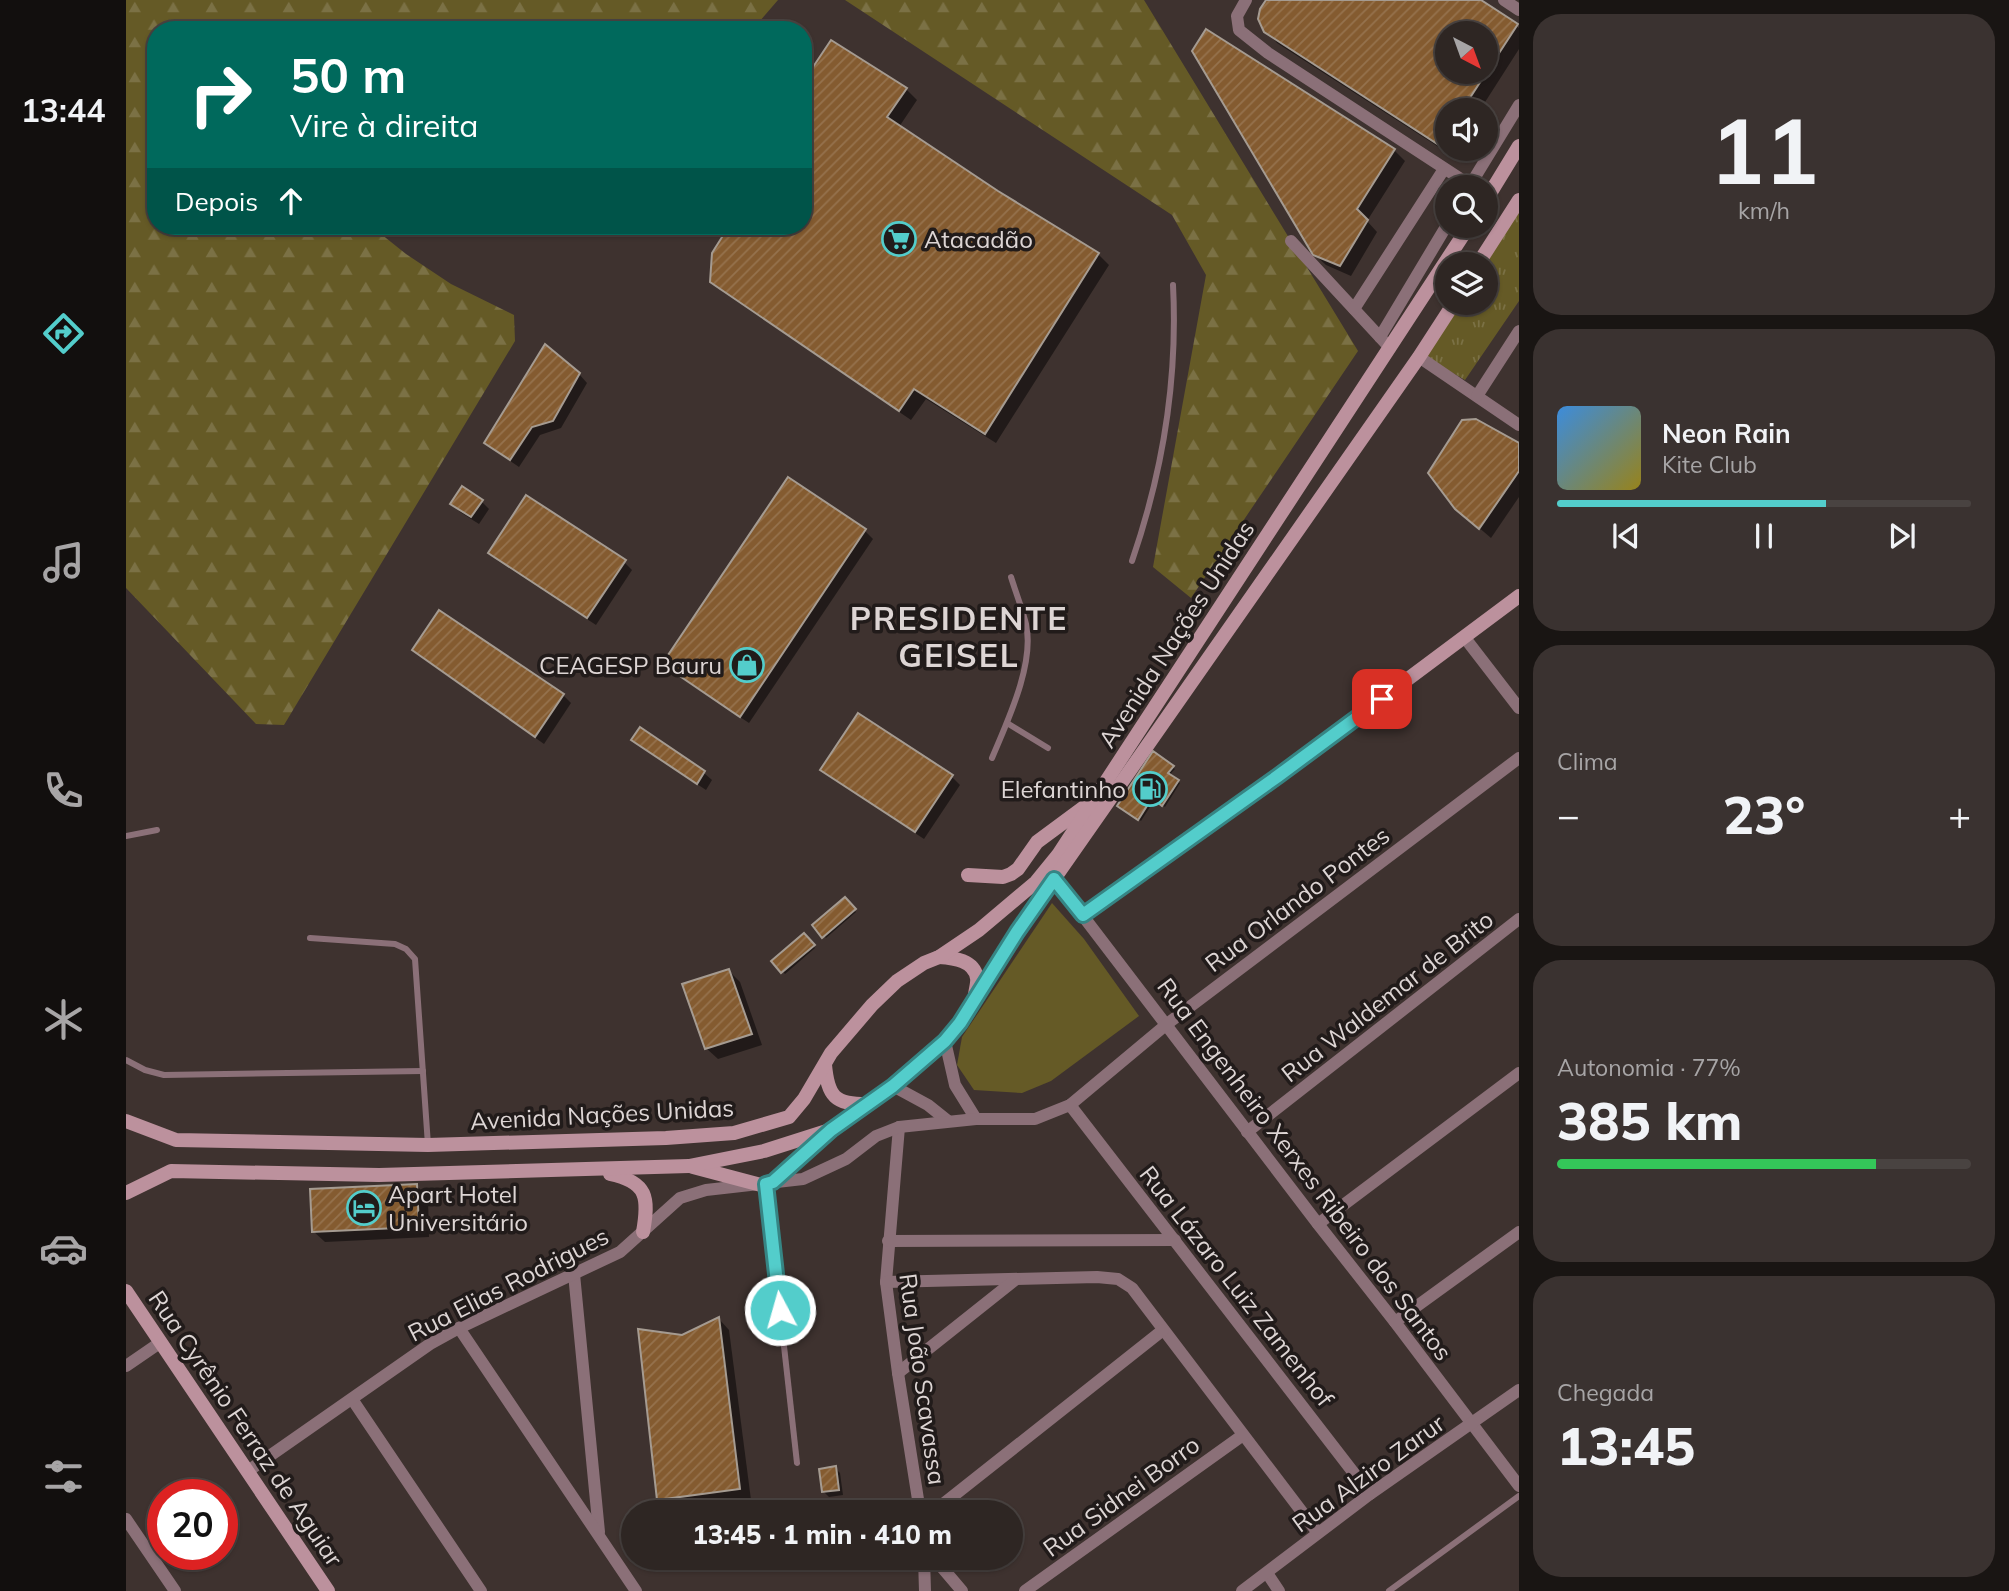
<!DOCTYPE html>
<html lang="pt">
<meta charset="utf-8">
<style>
body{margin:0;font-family:Mulish,sans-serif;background:#3a3230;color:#f1f3f6;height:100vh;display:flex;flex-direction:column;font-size:26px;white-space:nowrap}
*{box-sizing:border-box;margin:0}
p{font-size:23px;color:#a7a5a6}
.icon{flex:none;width:38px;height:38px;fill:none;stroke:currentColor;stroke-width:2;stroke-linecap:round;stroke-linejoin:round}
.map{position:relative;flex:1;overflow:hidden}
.panel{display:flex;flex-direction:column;gap:14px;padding:14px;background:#191513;width:490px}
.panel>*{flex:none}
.banner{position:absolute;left:21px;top:21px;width:665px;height:214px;border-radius:28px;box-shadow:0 2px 5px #0004,0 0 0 2px #494341;background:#00695c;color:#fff;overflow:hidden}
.needle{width:46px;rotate:139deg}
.fabs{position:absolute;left:1309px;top:21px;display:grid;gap:14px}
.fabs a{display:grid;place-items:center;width:63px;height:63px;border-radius:50%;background:#2e2623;box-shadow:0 2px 5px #0004,0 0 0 2px #494341;font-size:35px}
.speed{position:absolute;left:21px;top:1479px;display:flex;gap:14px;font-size:35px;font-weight:700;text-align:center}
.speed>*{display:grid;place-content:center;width:91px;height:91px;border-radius:50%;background:#2e2623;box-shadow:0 2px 5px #0004,0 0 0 2px #494341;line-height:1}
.speed .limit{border:10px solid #d22;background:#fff;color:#111}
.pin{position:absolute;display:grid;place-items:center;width:60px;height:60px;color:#fff;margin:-30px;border-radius:14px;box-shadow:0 4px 10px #0006}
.me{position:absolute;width:77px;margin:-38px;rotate:354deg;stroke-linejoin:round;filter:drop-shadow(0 0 5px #0008)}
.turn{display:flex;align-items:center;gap:24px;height:147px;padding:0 28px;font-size:32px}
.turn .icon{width:91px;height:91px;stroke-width:2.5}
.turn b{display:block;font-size:49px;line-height:60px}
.then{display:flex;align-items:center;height:66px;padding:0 28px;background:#0003;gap:14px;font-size:26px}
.big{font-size:52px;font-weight:800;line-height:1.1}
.panel .widget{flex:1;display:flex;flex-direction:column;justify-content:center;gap:10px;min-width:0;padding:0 24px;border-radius:28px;background:#3a3230}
.panel .dial{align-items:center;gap:0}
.dial b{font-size:91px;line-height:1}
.song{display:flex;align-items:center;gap:21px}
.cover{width:84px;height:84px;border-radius:10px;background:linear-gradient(135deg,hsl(210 70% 55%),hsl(50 70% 35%))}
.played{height:7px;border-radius:4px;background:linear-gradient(90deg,#53cdcb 65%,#494341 65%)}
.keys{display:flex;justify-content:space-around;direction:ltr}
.heat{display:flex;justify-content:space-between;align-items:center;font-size:38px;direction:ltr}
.charge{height:10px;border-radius:5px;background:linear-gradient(90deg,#34c759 77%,#494341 0)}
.trip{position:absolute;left:495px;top:1500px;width:402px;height:70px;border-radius:35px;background:#2e2623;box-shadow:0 2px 5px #0004,0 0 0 2px #494341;font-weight:800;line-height:70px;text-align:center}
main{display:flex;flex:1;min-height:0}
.tab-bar{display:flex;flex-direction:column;width:126px;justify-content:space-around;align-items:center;background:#120f0e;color:#a7a5a6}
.tab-bar .icon{width:49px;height:49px}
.tab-bar .active{color:#53cdcb}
.tab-bar b{font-size:32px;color:#f1f3f6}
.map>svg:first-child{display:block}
</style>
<main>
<nav class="tab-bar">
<b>13:44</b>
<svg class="icon active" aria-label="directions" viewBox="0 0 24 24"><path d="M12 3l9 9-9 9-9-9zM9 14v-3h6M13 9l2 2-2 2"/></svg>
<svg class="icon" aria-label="music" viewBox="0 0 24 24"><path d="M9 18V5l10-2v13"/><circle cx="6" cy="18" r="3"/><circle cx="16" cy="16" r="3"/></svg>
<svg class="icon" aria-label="phone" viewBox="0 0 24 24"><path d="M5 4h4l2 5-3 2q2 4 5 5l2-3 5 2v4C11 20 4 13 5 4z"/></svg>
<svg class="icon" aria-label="climate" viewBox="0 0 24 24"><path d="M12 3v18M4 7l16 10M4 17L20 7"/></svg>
<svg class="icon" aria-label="car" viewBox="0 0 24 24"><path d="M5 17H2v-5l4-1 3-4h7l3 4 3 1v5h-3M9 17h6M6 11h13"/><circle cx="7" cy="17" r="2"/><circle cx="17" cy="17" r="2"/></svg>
<svg class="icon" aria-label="filters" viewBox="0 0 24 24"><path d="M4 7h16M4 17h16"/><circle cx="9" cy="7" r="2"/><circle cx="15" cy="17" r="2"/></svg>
</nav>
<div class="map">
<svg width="1393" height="1591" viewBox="0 0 1393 1591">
<defs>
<pattern id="grass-tufts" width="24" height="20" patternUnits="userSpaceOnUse" patternTransform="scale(1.75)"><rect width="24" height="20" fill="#655a26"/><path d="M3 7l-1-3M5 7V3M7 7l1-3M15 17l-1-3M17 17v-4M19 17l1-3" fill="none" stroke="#7b7145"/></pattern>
<pattern id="forest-firs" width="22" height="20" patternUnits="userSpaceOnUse" patternTransform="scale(1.75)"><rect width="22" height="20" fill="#655a26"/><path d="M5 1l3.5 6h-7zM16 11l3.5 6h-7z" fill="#7b7145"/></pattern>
<pattern id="building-hatch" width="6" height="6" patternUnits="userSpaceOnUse" patternTransform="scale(1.75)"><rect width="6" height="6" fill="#845b30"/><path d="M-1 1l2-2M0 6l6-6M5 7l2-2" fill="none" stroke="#95724d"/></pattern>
</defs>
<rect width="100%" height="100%" fill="#3e322f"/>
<path fill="url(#grass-tufts)" d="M1393 209V301L1339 380 1299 357 1334 303H1360V264Z"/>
<g fill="url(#forest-firs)">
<path d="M0 0H652L626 30H30V226H245L280 254 325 284 388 315 389 341 158 725 130 724 0 588Z"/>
<path d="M719 0H1018L1232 351 1065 598 1027 567 1080 275 1046 215Z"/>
</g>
<path fill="#655a26" d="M926 903 958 939 1013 1016 925 1081 896 1093 848 1090 831 1065 836 1037Z"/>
<g fill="#0007" fill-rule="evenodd">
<path d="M1142 0H1352L1393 28V49L1354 110H1321V149H1329L1325 155 1151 43 1140 31ZM1321 33H1360V72H1321Z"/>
<path d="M706 42 780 89 791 100 773 127 871 192 972 254 983 265 870 443 800 399 785 420 597 292 586 281 588 253 605 226H677Z"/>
<path d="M1268 150 1279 161 1241 221 1251 232 1225 276 1200 265 1188 254Z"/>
<path d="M453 374 461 383 435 428 414 435 393 467 368 450 360 442Z"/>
<path d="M1393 445V497L1365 538 1330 508Z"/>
<path d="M662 480 739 531 747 539 623 723 546 672 538 664Z"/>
<path d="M355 501 363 509 353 524 334 512 326 504Z"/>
<path d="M364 553 498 562 506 570 470 625 372 561Z"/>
<path d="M288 650 437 695 445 703 418 744 296 658Z"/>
<path d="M732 715 826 777 834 785 798 839 704 777 696 769Z"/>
<path d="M514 730 578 773 586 780 580 790 515 747 507 739Z"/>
<path d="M1027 753 1049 769 1043 775 1054 783 1039 807 1029 799 1015 821 995 807Z"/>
<path d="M719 899 730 912 700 938 688 925Z"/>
<path d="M678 935 689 948 659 974 648 961Z"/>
<path d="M603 971 614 982 636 1045 592 1059 580 1048Z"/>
<path d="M291 1186 302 1197 303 1237 199 1242 187 1231Z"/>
<path d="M593 1319 603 1330 625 1500 544 1510 533 1499 556 1337Z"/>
<path d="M709 1468 714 1473 717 1495 703 1497 698 1492Z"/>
</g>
<g fill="url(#building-hatch)" stroke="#a59b91" stroke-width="2" fill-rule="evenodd">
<path d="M1140 0H1355L1392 24 1336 110H1321V132L1313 145 1138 32 1132 19 1134 9ZM1321 33H1360V72H1321Z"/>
<path d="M1080 29 1269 149 1231 209 1242 220 1214 266 1187 255 1066 51Z"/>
<path d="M705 40 781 88 761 117 872 191 973 253 859 434 788 389 773 411 584 282 586 253 603 226H677V82Z"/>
<path d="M419 344 454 373 427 421 406 427 384 460 358 443Z"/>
<path d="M1350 419 1393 443V471L1353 529 1329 509 1302 473 1336 420Z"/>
<path d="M662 477 740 529 614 717 536 664Z"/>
<path d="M336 486 357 500 345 517 324 504Z"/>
<path d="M400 495 500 560 461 618 362 553Z"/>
<path d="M313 610 438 694 409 737 286 650Z"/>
<path d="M732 713 827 775 789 832 694 770Z"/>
<path d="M514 727 579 771 571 784 505 740Z"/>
<path d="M1027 751 1048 766 1042 773 1053 780 1036 806 1026 798 1012 820 991 806Z"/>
<path d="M719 897 730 909 696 938 686 925Z"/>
<path d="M678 933 689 945 655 973 645 961Z"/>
<path d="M603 969 626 1034 579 1049 556 984Z"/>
<path d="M291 1184 293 1227 186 1232 184 1189Z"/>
<path d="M593 1317 614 1489 531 1500 512 1329 556 1335Z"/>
<path d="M710 1466 713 1490 696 1492 693 1469Z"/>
<path d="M696 1501 697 1512H676L675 1504Z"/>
</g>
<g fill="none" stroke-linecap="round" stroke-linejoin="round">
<g stroke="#8b7078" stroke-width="6">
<path d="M1006 561C1037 471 1052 381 1047 285"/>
<path d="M881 723 922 748"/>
<path d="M866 758C881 722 909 664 900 624 896 608 890 593 885 577"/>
<path d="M0 836 31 830"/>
<path d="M184 938 269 944 280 949 289 959 302 1145"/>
<path d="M0 1060 19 1070 38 1075 297 1071"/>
<path d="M640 1184 671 1463"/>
<path d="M1263 1591 1393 1496"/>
</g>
<g stroke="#8b7078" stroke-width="12">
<path d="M1120 0 1111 16 1113 30 1142 53 1347 187"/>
<path d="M1378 0 1393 10"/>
<path d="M1343 187 1393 105"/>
<path d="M1165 241 1264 348"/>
<path d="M1228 309 1318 169"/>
<path d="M1254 337 1321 225"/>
<path d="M1293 357 1393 425"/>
<path d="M1351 396 1393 331"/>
<path d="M1339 638 1393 708"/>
<path d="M957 916 1192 1224 1269 1322 1393 1486"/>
<path d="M819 1041 829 1085 850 1119"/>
<path d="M767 1086 802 1105 822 1121"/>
<path d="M944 1105 1244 1494"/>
<path d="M773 1127 760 1282 772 1373 794 1512"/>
<path d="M1121 1132 1393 919"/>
<path d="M1192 1224 1393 1073"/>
<path d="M762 1241 1049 1240"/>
<path d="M448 1274 473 1532"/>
<path d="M760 1282 971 1277 992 1279 1006 1288 1192 1533"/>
<path d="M1269 1322 1393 1232"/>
<path d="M333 1328 510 1591"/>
<path d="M0 1366 35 1342"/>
<path d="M772 1373 889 1280"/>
<path d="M226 1399 355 1591"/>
<path d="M122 1471 304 1344 333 1328 494 1252 554 1198 580 1190 677 1179 720 1159 750 1136 773 1127 850 1119H909L944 1105 1041 1024 1393 758"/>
<path d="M807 1512 1037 1330"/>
<path d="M0 1519 49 1591"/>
<path d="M798 1558 799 1591"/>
<path d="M808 1558 836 1591"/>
<path d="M1141 1573 1153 1591"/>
<path d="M899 1591 1117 1435"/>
<path d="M1116 1591 1244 1494 1393 1390"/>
</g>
<g stroke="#bc919d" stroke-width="14">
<path d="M1360 200 1393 146"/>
<path d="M1352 264 1393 200"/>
<path d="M842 875 877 877 885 874 892 869 911 842 961 805"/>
<path d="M928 879 957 916 1152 776 1393 596"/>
<path d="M813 957C828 958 848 960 851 978 852 983 849 991 849 996"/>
<path d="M699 1065C702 1097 709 1104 740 1104"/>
<path d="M0 1121 50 1140 302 1145 540 1138 608 1133 663 1117 678 1099 705 1053 746 1005 771 981 798 963 813 957 853 930 910 882 932 855 1343 226"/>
<path d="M567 1167 635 1185"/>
<path d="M484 1174C522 1182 523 1198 517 1232"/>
<path d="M647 1182 701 1134"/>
<path d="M0 1193 45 1171 253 1175 563 1166 638 1151 704 1130 767 1086 806 1054 834 1023 891 932 1293 357 1328 303"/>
<path d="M0 1291 202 1591"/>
</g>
</g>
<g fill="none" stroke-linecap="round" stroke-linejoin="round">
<g stroke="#368584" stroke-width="18">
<path id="route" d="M654 1310 640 1184 647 1182 705 1130 767 1086 819 1041 834 1023 891 932 928 879 957 915 1152 776 1256 699"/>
</g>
<use href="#route" stroke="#53cdcb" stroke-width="12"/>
</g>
<defs>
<g id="supermarket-ring" transform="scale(1.75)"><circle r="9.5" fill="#211b1a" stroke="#53cdcb" stroke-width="1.5"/><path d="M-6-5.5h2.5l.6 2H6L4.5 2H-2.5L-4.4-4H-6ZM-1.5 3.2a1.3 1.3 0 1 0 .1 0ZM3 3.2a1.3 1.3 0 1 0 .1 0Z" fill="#53cdcb"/></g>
<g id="shop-ring" transform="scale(1.75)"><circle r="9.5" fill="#211b1a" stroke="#53cdcb" stroke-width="1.5"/><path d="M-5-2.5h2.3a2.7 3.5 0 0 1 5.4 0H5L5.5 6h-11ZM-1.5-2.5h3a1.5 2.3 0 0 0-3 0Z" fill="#53cdcb"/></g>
<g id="fuel-ring" transform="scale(1.75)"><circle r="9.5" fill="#211b1a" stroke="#53cdcb" stroke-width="1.5"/><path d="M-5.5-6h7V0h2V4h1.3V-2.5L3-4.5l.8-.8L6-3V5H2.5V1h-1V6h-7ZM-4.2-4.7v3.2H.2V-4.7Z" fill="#53cdcb"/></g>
<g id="hotel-ring" transform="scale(1.75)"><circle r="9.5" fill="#211b1a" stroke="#53cdcb" stroke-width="1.5"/><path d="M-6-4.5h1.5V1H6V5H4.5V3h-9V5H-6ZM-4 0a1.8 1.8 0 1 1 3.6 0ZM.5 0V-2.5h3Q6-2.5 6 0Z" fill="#53cdcb"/></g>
</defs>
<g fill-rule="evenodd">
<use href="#supermarket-ring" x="773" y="239"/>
<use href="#shop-ring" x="621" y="665"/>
<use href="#fuel-ring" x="1024" y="789"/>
<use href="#hotel-ring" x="238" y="1208"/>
</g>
<g text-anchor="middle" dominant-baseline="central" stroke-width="7" stroke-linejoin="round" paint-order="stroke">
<g font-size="24" fill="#ddd5d4" stroke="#211b1a" text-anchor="start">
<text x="798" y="239">Atacadão</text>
<text x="596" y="665" text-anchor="end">CEAGESP Bauru</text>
<text x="1000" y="789" text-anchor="end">Elefantinho</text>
<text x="262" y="1194">Apart Hotel<tspan x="262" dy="28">Universitário</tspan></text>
</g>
<g font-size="24" fill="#ddd5d4" stroke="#211b1a">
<text transform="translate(1050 634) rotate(-57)">Avenida Nações Unidas</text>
<text transform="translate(1171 899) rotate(-37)">Rua Orlando Pontes</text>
<text transform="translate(1261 996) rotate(-38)">Rua Waldemar de Brito</text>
<text transform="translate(476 1114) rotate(-3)">Avenida Nações Unidas</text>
<text transform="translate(1179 1169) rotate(53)">Rua Engenheiro Xerxes Ribeiro dos Santos</text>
<text transform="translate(382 1284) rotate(-27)">Rua Elias Rodrigues</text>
<text transform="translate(1111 1286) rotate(52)">Rua Lázaro Luiz Zamenhof</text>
<text transform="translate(797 1379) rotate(82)">Rua João Scavassa</text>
<text transform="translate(120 1428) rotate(56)">Rua Cyrênio Ferraz de Aguiar</text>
<text transform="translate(1242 1473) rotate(-36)">Rua Alziro Zarur</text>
<text transform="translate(995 1496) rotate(-36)">Rua Sidnei Borro</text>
</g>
<g font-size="32" font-weight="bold" letter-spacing="2" fill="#ddd5d4" stroke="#211b1a">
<text x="833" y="618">PRESIDENTE<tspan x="833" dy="37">GEISEL</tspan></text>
</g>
</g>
</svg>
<div class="fabs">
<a><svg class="needle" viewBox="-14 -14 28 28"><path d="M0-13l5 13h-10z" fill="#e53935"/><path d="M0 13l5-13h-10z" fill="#a7a5a6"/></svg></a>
<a><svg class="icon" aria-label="sound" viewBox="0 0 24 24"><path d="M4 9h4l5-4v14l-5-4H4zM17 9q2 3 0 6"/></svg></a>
<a><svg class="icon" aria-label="search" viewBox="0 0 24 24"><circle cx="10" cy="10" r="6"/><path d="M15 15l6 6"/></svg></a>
<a><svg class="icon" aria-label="layers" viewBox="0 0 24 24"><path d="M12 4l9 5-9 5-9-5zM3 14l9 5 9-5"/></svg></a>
</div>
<div class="speed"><div class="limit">20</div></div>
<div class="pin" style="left:1256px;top:699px;background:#d93025"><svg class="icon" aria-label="arrive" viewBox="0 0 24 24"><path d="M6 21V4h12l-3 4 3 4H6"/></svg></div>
<svg class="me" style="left:654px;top:1310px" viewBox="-20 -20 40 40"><circle r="17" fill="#53cdcb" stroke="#fff" stroke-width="3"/><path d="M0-11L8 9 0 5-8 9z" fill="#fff"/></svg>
<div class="trip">13:45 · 1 min · 410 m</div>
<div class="banner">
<div class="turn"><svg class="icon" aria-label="right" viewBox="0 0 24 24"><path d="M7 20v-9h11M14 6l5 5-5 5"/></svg><div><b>50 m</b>Vire à direita</div></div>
<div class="then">Depois<svg class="icon" aria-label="ahead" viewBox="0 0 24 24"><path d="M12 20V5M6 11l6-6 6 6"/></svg></div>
</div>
</div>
<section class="panel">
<div class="widget dial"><b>11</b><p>km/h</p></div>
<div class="widget">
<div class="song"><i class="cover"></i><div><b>Neon Rain</b><p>Kite Club</p></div></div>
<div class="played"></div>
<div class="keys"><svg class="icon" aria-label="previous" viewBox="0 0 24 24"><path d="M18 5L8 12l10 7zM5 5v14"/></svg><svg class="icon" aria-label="pause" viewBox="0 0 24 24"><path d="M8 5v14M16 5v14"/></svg><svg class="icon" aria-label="next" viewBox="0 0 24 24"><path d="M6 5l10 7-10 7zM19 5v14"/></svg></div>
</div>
<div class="widget"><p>Clima</p>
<div class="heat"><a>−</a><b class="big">23°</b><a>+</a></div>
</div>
<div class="widget"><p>Autonomia · 77%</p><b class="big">385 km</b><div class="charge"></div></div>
<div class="widget"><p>Chegada</p><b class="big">13:45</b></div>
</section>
</main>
